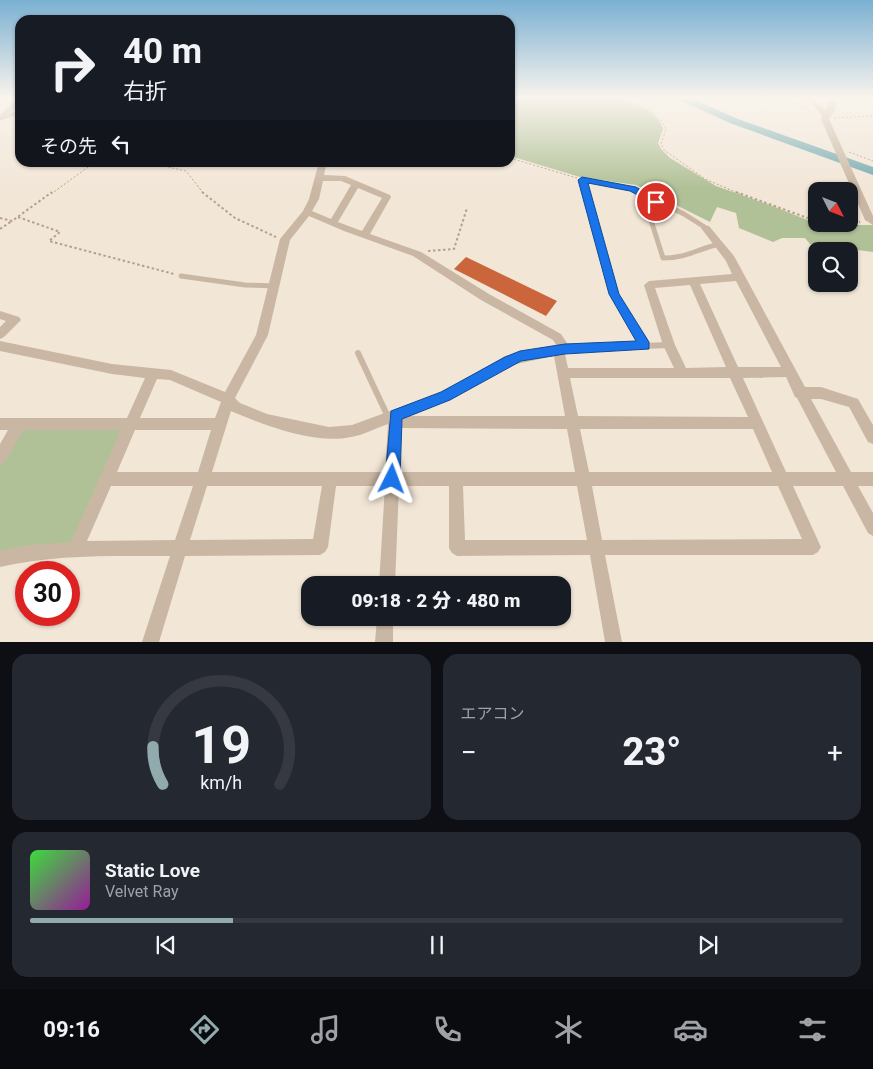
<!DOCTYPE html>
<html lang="ja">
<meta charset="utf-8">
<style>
body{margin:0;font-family:Roboto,"Noto Sans JP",sans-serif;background:#242831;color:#f1f3f6;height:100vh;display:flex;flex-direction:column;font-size:19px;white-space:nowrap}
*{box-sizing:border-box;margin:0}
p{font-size:16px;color:#9ea1a6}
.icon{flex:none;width:28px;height:28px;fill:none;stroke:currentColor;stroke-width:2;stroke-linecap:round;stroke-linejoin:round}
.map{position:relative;height:642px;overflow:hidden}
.drawer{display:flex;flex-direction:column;gap:12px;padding:12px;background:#0d0f14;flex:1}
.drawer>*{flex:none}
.hud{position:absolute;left:15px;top:15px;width:500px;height:152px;border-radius:15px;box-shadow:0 1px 4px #0004;background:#171b24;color:#f1f3f6;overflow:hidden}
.needle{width:32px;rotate:132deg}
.tools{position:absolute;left:808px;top:182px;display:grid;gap:10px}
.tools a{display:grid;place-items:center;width:50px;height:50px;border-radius:10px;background:#171b24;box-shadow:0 1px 4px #0004;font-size:25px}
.speed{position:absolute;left:15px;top:561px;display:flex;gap:10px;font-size:25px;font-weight:700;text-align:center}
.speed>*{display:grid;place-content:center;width:65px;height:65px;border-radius:50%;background:#171b24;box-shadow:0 1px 4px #0004;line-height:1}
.speed .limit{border:8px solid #d22;background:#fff;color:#111}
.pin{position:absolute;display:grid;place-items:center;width:42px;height:42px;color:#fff;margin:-21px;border:2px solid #fff;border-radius:50%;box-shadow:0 1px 5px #0007}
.me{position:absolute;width:55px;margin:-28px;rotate:3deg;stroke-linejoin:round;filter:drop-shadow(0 0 4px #0008)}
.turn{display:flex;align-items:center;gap:18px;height:105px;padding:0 25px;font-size:22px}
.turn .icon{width:65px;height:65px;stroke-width:2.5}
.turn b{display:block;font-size:35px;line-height:42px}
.then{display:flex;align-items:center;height:48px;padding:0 25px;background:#0003;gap:10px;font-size:19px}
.big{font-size:38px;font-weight:800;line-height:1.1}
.drawer .tile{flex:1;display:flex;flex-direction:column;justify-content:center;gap:8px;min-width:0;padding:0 18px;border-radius:15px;background:#242831}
.drawer .dial{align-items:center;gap:0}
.dial svg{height:130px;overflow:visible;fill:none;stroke:#363941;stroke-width:7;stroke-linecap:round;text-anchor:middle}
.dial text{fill:#f1f3f6;stroke:none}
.song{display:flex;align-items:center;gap:15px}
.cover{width:60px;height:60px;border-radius:8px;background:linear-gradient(135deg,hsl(120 70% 55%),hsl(300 70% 35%))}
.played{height:5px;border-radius:2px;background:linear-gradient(90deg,#90aaae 25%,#363941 25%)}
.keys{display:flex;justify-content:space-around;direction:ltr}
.heat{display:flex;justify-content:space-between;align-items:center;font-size:28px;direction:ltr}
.drawer .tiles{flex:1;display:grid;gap:12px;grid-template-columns:1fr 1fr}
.tile:last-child{grid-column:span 2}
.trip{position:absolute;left:301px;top:576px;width:270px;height:50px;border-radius:15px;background:#171b24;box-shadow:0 1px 4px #0004;font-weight:800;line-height:50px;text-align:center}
.menu{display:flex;height:80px;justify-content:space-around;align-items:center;background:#090b0e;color:#9ea1a6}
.menu .icon{width:35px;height:35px}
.menu .on{color:#90aaae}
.menu b{font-size:22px;color:#f1f3f6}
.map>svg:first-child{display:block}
</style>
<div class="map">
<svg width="873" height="642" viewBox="0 0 873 642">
<rect width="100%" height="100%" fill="#f2e6d7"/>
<g fill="#b1c197">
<path d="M510 98H620C636 106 657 110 663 129L658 143 661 149 670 158 716 186 770 205 810 221 838 225H873V252L810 244 805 238H782L773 242 739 228 736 213 717 207 710 222 636 185 580 177 510 156Z"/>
<path d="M21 428H125L74 546 0 554V464Z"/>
</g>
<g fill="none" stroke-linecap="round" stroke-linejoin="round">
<path fill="#75aab0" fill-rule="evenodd" d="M675 98H690L738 119 873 167V175L730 123Z"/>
</g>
<path fill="#cb653c" d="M466 257 557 301 546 316 454 269Z"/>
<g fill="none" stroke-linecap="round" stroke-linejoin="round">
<g stroke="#b6a08d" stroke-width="1" stroke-dasharray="2 2" stroke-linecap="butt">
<path d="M623 98C640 105 658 111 666 129L661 144 664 150 705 179 740 194"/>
<path d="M783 98 813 112"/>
<path d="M834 118 873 116"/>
<path d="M849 152 873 161"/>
<path d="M510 158 577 178"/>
<path d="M145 162 186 171 204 194"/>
<path d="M164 166 171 162"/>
<path d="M51 194 95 162"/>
</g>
<g stroke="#b6a08d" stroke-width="2" stroke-dasharray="2.5 2.5" stroke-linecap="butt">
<path d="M202 192 235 218 276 237"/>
<path d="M736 192 816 221"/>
<path d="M18 217 60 232 49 241 174 274"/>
<path d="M0 218 12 221 52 192"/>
<path d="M849 223 860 222"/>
<path d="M0 229 12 221"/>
<path d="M428 251 454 249 467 208"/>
</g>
<g stroke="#cab7a3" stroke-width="4">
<path d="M1 118 20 112"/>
<path d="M586 194 582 179 632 189 642 194"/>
</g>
<g stroke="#cab7a3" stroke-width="5">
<path d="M586 192 614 294 625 312"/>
<path d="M639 192 684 214 706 228"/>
<path d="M650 217 663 258C687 258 697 249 720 244"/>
<path d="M181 276 245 285 275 286"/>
</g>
<g stroke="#cab7a3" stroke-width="6">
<path d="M624 310 645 346"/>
<path d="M565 349 669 345"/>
<path d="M358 353 388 417"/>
</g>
<g fill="#cab7a3" fill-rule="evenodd">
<path d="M17 98H20V104L0 121V115Z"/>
<path d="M806 98H813L826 111 830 98H838L835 110 829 119 873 216V225L865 220 821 119 822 115Z"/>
<path d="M319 162H327L324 175 345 176 390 195 391 197 370 234 421 252 489 294 561 334 571 349 569 352 565 354 568 368H674L663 345 644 285 649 281 732 274 726 261 701 228 703 226H709L734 256 805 387H821L858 399 873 425V444L868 442 849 407 821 399H811L851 472H873V486H858L873 513V536L868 533 843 486H793L821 547 818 552 813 555H605L622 642H605L590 555 457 556 452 553 449 548V486H399L395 585H379L385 486H336L328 547 325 552 320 555 185 556 159 642H142L170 556C113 556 55 554 0 567V551L21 546 71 542 121 430H23L5 462 0 464V444L8 430H0V418H127L145 378 112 374 0 351V341L112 364 171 370 225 392 256 335 280 239 303 211 309 199ZM323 181H341L351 185 331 219 312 211 319 199ZM358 188 382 198 362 231 338 222ZM309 216 344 231 413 256 481 300 553 340 557 346 505 356 442 392 352 425 329 427 267 414 240 403 235 398 268 335 290 240ZM736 281 781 367H738L700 284ZM690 285 726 367 686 368 675 345 655 288ZM554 356 565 416H408L450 400 512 365ZM786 377 795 397 797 398 836 472H786L743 378ZM570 378H730L748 417 578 416ZM157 379 170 380 221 402 215 418H140ZM231 411C263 425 316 445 351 437 364 435 376 428 388 424L385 472H212ZM401 428 567 429 575 472H399ZM580 429H753L772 472H589ZM135 430H211L198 472H117ZM111 486H193L175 540 87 541ZM207 486H322L313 539 190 540ZM463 486H577L587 540H465ZM592 486H778L802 539 602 540Z"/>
<path d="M0 311 19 317 21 320 4 337 0 339V327L6 321 0 319Z"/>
<path d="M377 618H393V642H375Z"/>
</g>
</g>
<linearGradient id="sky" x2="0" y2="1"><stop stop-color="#7ab0d2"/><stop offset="0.52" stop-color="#f9f4ed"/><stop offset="1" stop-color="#f9f4ed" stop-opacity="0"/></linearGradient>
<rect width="873" height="188" fill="url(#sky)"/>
<path fill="#1a73e8" stroke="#114b97" d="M582 177 636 187 660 202 656 205 630 191 588 183 619 294 649 342V349L565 354 521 361 450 400 402 419 400 479 397 484 392 486 387 484 385 479 391 411 441 392 505 357 520 351 565 344 636 341 609 294 578 180Z"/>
</svg>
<div class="tools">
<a><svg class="needle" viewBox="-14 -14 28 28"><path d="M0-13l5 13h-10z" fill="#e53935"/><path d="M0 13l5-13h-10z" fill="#9ea1a6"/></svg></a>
<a><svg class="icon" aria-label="search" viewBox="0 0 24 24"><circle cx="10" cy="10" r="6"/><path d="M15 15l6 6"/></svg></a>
</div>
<div class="speed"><div class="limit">30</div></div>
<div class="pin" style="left:656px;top:202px;background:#d93025"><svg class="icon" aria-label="arrive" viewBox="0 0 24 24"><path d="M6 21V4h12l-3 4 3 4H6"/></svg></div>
<svg class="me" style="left:392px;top:479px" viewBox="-20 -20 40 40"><path d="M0-17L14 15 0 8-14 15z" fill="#1a73e8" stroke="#fff" stroke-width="4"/></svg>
<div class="trip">09:18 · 2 分 · 480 m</div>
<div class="hud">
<div class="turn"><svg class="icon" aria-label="right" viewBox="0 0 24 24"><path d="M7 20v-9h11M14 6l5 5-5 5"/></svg><div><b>40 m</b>右折</div></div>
<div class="then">その先<svg class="icon" aria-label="left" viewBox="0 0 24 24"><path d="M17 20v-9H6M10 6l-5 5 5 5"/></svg></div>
</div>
</div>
<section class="drawer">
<div class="tiles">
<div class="tile dial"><svg viewBox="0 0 100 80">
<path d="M14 69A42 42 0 1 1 86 69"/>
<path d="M14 69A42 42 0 0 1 8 46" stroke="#90aaae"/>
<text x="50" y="56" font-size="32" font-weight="700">19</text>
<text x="50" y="72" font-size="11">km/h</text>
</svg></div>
<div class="tile"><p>エアコン</p>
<div class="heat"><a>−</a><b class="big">23°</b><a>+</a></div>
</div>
<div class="tile">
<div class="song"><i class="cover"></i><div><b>Static Love</b><p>Velvet Ray</p></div></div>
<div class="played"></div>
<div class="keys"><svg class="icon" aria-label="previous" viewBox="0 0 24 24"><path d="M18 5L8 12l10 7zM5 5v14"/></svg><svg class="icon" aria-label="pause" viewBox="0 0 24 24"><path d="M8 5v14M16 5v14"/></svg><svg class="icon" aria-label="next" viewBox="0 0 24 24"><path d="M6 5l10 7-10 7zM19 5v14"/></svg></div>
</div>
</div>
</section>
<nav class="menu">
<b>09:16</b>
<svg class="icon on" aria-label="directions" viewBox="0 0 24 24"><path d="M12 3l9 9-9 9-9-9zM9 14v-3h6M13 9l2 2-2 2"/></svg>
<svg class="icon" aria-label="music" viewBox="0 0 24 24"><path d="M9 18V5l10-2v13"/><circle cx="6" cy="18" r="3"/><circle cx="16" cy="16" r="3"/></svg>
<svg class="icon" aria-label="phone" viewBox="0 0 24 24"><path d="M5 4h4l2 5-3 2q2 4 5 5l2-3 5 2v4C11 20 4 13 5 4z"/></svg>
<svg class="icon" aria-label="climate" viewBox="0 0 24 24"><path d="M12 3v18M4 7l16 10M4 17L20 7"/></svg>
<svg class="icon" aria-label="car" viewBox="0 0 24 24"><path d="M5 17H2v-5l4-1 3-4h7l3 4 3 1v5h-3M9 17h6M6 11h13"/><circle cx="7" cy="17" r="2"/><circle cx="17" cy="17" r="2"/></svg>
<svg class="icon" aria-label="filters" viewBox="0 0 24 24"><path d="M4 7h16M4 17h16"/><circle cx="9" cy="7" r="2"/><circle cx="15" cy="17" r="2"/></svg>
</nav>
